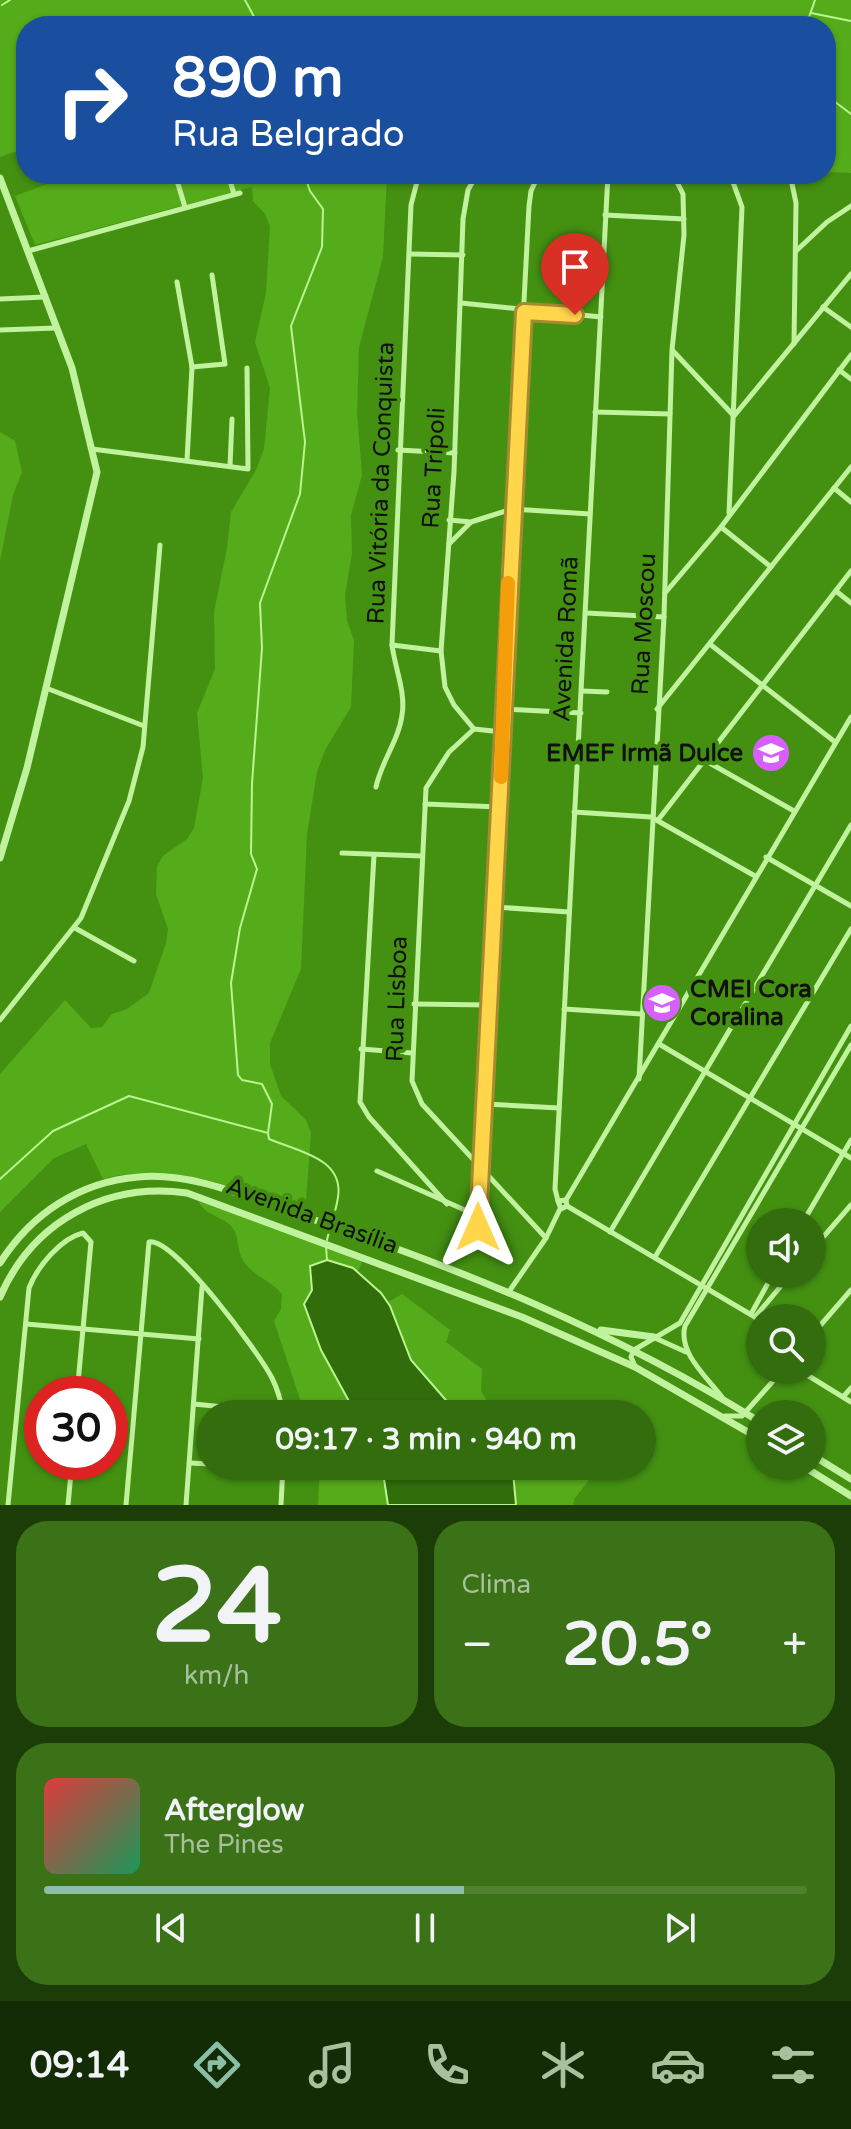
<!DOCTYPE html>
<html lang="pt">
<meta charset="utf-8">
<style>
body{margin:0;font-family:"Varela Round",sans-serif;background:#3b7217;color:#f1f3f6;height:100vh;display:flex;flex-direction:column;font-size:30px;white-space:nowrap}
*{box-sizing:border-box;margin:0}
p{font-size:26px;color:#a9c09e}
.icon{flex:none;width:44px;height:44px;fill:none;stroke:currentColor;stroke-width:2;stroke-linecap:round;stroke-linejoin:round}
.map{position:relative;height:1505px;overflow:hidden}
.details{display:flex;flex-direction:column;gap:16px;padding:16px;background:#1c3c08;flex:1}
.details>*{flex:none}
.banner{position:absolute;left:16px;top:16px;width:820px;height:168px;border-radius:32px;box-shadow:0 2px 6px #0004;background:#1a4fa0;color:#fff;overflow:hidden}
.controls{position:absolute;left:746px;top:1208px;display:grid;gap:16px}
.controls a{display:grid;place-items:center;width:80px;height:80px;border-radius:50%;background:#336d0e;box-shadow:0 2px 6px #0004;font-size:40px}
.speed{position:absolute;left:24px;top:1376px;display:flex;gap:16px;font-size:40px;font-weight:700;text-align:center}
.speed>*{display:grid;place-content:center;width:104px;height:104px;border-radius:50%;background:#336d0e;box-shadow:0 2px 6px #0004;line-height:1}
.speed .limit{border:12px solid #d22;background:#fff;color:#111}
.pin{position:absolute;display:grid;place-items:center;width:68px;height:68px;color:#fff;margin:-82px -34px;border-radius:50% 50% 50% 0;rotate:-45deg;box-shadow:0 0 8px #0007}
.pin .icon{rotate:45deg}
.me{position:absolute;width:88px;margin:-44px;rotate:0deg;stroke-linejoin:round;filter:drop-shadow(0 0 6px #0008)}
.turn{display:flex;align-items:center;gap:28px;height:168px;padding:0 24px;font-size:36px}
.turn .icon{width:104px;height:104px;stroke-width:2.5}
.turn b{display:block;font-size:56px;line-height:68px}
.big{font-size:60px;font-weight:800;line-height:1.1}
.details .widget{flex:1;display:flex;flex-direction:column;justify-content:center;gap:12px;min-width:0;padding:0 28px;border-radius:32px;background:#3b7217}
.details .dial{align-items:center;gap:0}
.dial b{font-size:104px;line-height:1}
.song{display:flex;align-items:center;gap:24px}
.cover{width:96px;height:96px;border-radius:12px;background:linear-gradient(135deg,hsl(0 70% 55%),hsl(150 70% 35%))}
.played{height:8px;border-radius:4px;background:linear-gradient(90deg,#8abfa5 55%,#4e802e 55%)}
.keys{display:flex;justify-content:space-around;direction:ltr}
.heat{display:flex;justify-content:space-between;align-items:center;font-size:44px;direction:ltr}
.details .tiles{flex:1;display:grid;gap:16px;grid-template-columns:1fr 1fr}
.widget:last-child{grid-column:span 2}
.trip{position:absolute;left:196px;top:1400px;width:460px;height:80px;border-radius:40px;background:#336d0e;box-shadow:0 2px 6px #0004;font-weight:800;line-height:80px;text-align:center}
.menu{display:flex;height:128px;justify-content:space-around;align-items:center;background:#142c06;color:#a9c09e}
.menu .icon{width:56px;height:56px}
.menu .on{color:#8abfa5}
.menu b{font-size:36px;color:#f1f3f6}
.map>svg:first-child{display:block}
</style>
<div class="map">
<svg width="851" height="1505" viewBox="0 0 851 1505">
<rect width="100%" height="100%" fill="#449112"/>
<g fill="#55ac1a">
<path d="M0 0H851V173L826 172V26H26V148L0 157Z"/>
<path d="M74 174H387L383 257 359 347 357 413 362 475 351 515 352 553 345 595 347 621 354 640 351 707 325 750 317 772 307 834 301 969 270 1043V1064L281 1096 306 1120 311 1133 305 1213C236 1189 176 1160 103 1179L86 1144 54 1158 0 1212V1074L65 1000 91 1028 102 1027 112 1014 127 1009 149 993 166 943 168 929 156 894 157 866 163 856 187 839 194 828 203 778 197 713 215 669 214 612 227 548 231 512 256 470 264 449 270 388 255 342 266 293 270 226 265 214 253 201 252 187 35 245 15 196Z"/>
<path d="M0 432 15 441 22 472 13 495 0 561Z"/>
<path d="M198 1201 363 1260 358 1271 327 1260 310 1276 312 1290 307 1296 321 1350 356 1414H305L274 1321 281 1309 282 1294C271 1280 255 1277 244 1262 236 1251 240 1236 232 1227 221 1215 207 1217 198 1201Z"/>
<path d="M402 1294 450 1330 446 1342 482 1369 481 1391 495 1414H458L411 1360 388 1302Z"/>
<path d="M320 1466H382L388 1505H318Z"/>
<path d="M509 1466H592L593 1475 575 1498 573 1505H516L513 1472Z"/>
</g>
<g fill="#316d0b" stroke="#bbf590" stroke-width="2">
<path d="M327 1260 353 1268 381 1293 390 1306 411 1360 458 1414H356L321 1350 304 1304 312 1290 310 1266Z"/>
<path d="M382 1466H509L513 1472 516 1505H388Z"/>
</g>
<g fill="none" stroke-linecap="round" stroke-linejoin="round">
<g stroke="#bbf590" stroke-width="2">
<path d="M245 0 259 26"/>
<path d="M2 5 10 0"/>
<path d="M811 13 851 21"/>
<path d="M806 26 815 0"/>
<path d="M826 95 851 114"/>
<path d="M268 1133 272 1104 262 1084 242 1080 238 1075 231 983 240 928 257 869 251 854 252 783 262 648 260 603 300 494 305 442 291 326 322 247 323 209 310 191 304 174"/>
<path d="M0 1179 53 1131 129 1096 268 1133 269 1139C297 1151 344 1158 338 1197 336 1212 330 1226 327 1240"/>
<path d="M326 1246 327 1260"/>
</g>
<g stroke="#c1f29e" stroke-width="5">
<path d="M175 174 185 207"/>
<path d="M228 174 234 194"/>
<path d="M477 174 468 190 463 219 454 472 441 651 445 687 454 705 474 729 502 732"/>
<path d="M790 174 796 203 794 344"/>
<path d="M605 215 684 219"/>
<path d="M28 251 240 193"/>
<path d="M796 251 827 222 851 206"/>
<path d="M410 254 463 255"/>
<path d="M177 282 192 367 187 460"/>
<path d="M0 299 45 297"/>
<path d="M461 303 601 317"/>
<path d="M823 307 851 327"/>
<path d="M0 330 56 328"/>
<path d="M673 351 734 416 851 274"/>
<path d="M192 367 225 364 212 275"/>
<path d="M839 370 851 379"/>
<path d="M595 412 670 414"/>
<path d="M92 449 248 469 247 368"/>
<path d="M398 450 455 453"/>
<path d="M230 466 232 419"/>
<path d="M834 488 851 502"/>
<path d="M729 513 742 207 730 174"/>
<path d="M449 520 471 522 512 509 590 514"/>
<path d="M721 527 771 567"/>
<path d="M449 544 470 523"/>
<path d="M836 591 851 603"/>
<path d="M665 593 721 527 851 355"/>
<path d="M586 613 664 617"/>
<path d="M392 645 441 651"/>
<path d="M711 645 835 742"/>
<path d="M46 688 144 726"/>
<path d="M582 691 607 692"/>
<path d="M503 709 581 713"/>
<path d="M657 709 851 467"/>
<path d="M474 729 449 752 426 788 412 1081 422 1104 546 1238"/>
<path d="M706 761 794 811"/>
<path d="M376 787C381 762 399 740 402 715 406 693 395 668 392 645L411 205 419 174"/>
<path d="M425 804 499 807"/>
<path d="M574 812 651 817 755 876"/>
<path d="M658 820 851 571"/>
<path d="M342 853 422 856"/>
<path d="M374 855 360 1102 369 1117 447 1204"/>
<path d="M766 857 851 906"/>
<path d="M495 907 569 912"/>
<path d="M75 928 134 961"/>
<path d="M414 1004 489 1005"/>
<path d="M564 1009 641 1014"/>
<path d="M0 1020 81 918 129 801 143 747 160 545"/>
<path d="M659 1044 851 1158"/>
<path d="M361 1049 412 1053"/>
<path d="M639 1079 664 617 672 350 684 235 683 194 673 174"/>
<path d="M485 1104 559 1108"/>
<path d="M377 1171 476 1215"/>
<path d="M566 1200 851 717"/>
<path d="M558 1201 555 1189 608 174"/>
<path d="M567 1206 566 1200 558 1201 561 1209 567 1206 760 1320"/>
<path d="M803 1222 851 1140"/>
<path d="M610 1232 851 825"/>
<path d="M481 1237 476 1215 529 206 531 191 539 174"/>
<path d="M812 1250 851 1205"/>
<path d="M655 1257 851 929"/>
<path d="M508 1293 546 1238 560 1209"/>
<path d="M751 1314 773 1274"/>
<path d="M755 1317 791 1274"/>
<path d="M26 1324 199 1339"/>
<path d="M812 1335 851 1290"/>
<path d="M655 1338 686 1352"/>
<path d="M635 1366 631 1357 634 1350 680 1323 851 1026"/>
<path d="M799 1370 851 1402"/>
<path d="M722 1397C707 1377 678 1353 685 1326L851 1045"/>
<path d="M843 1397 851 1388"/>
<path d="M194 1404 283 1413"/>
<path d="M725 1416H742L783 1370"/>
<path d="M190 1463 210 1464"/>
<path d="M226 1466 283 1471"/>
<path d="M8 1505 29 1288C37 1267 61 1238 83 1233L91 1242 77 1394"/>
<path d="M68 1505 72 1462"/>
<path d="M126 1505 149 1242C174 1237 259 1353 272 1378 278 1390 281 1401 283 1414"/>
<path d="M186 1505 202 1287"/>
<path d="M281 1505 283 1466"/>
</g>
<g stroke="#c1f29e" stroke-width="7">
<path d="M0 178 72 368 97 472 27 768 0 858"/>
<path d="M0 1263C31 1214 79 1182 138 1177 193 1172 246 1197 297 1214 458 1267 616 1332 760 1422"/>
<path d="M0 1297C33 1221 106 1182 187 1193L522 1317 635 1367 760 1439"/>
<path d="M601 1330 654 1337"/>
<path d="M812 1455 851 1479"/>
<path d="M803 1466 851 1496"/>
</g>
</g>
<g fill="none" stroke-linecap="round" stroke-linejoin="round">
<g stroke="#a68a30" stroke-width="20">
<path id="route" d="M478 1227 524 312 575 315"/>
</g>
<use href="#route" stroke="#ffd54a" stroke-width="14"/>
<path stroke="#f59e0b" stroke-width="14" d="M501 777 508 583"/>
</g>
<defs>
<g id="school-disc" transform="scale(2)"><circle r="9.5" fill="#d85fff" stroke="#449112"/><path d="M0-5L7-2L0 1L-7-2ZM-4 1L0 2.5L4 1V4Q0 6-4 4Z" fill="#fff"/></g>
</defs>
<g fill-rule="evenodd">
<use href="#school-disc" x="771" y="753"/>
<use href="#school-disc" x="662" y="1003"/>
</g>
<g text-anchor="middle" dominant-baseline="central" stroke-width="8" stroke-linejoin="round" paint-order="stroke">
<g font-size="24" fill="#111" stroke="#449112">
<text transform="translate(434 468) rotate(-87)">Rua Trípoli</text>
<text transform="translate(381 483) rotate(-88)">Rua Vitória da Conquista</text>
<text transform="translate(644 624) rotate(-87)">Rua Moscou</text>
<text transform="translate(566 639) rotate(-87)">Avenida Romã</text>
<text transform="translate(397 999) rotate(-88)">Rua Lisboa</text>
<text transform="translate(312 1216) rotate(20)">Avenida Brasília</text>
</g>
<g font-size="24" font-weight="bold" fill="#111" stroke="#449112" text-anchor="end">
<text x="743" y="753">EMEF Irmã Dulce</text>
<text x="690" y="989" text-anchor="start">CMEI Cora<tspan x="690" dy="28">Coralina</tspan></text>
</g>
</g>
</svg>
<div class="controls">
<a><svg class="icon" aria-label="sound" viewBox="0 0 24 24"><path d="M4 9h4l5-4v14l-5-4H4zM17 9q2 3 0 6"/></svg></a>
<a><svg class="icon" aria-label="search" viewBox="0 0 24 24"><circle cx="10" cy="10" r="6"/><path d="M15 15l6 6"/></svg></a>
<a><svg class="icon" aria-label="layers" viewBox="0 0 24 24"><path d="M12 4l9 5-9 5-9-5zM3 14l9 5 9-5"/></svg></a>
</div>
<div class="speed"><div class="limit">30</div></div>
<div class="pin" style="left:575px;top:315px;background:#d93025"><svg class="icon" aria-label="arrive" viewBox="0 0 24 24"><path d="M6 21V4h12l-3 4 3 4H6"/></svg></div>
<svg class="me" style="left:478px;top:1227px" viewBox="-20 -20 40 40"><path d="M0-17L14 15 0 8-14 15z" fill="#ffd54a" stroke="#fff" stroke-width="4"/></svg>
<div class="trip">09:17 · 3 min · 940 m</div>
<div class="banner">
<div class="turn"><svg class="icon" aria-label="right" viewBox="0 0 24 24"><path d="M7 20v-9h11M14 6l5 5-5 5"/></svg><div><b>890 m</b>Rua Belgrado</div></div>
</div>
</div>
<section class="details">
<div class="tiles">
<div class="widget dial"><b>24</b><p>km/h</p></div>
<div class="widget"><p>Clima</p>
<div class="heat"><a>−</a><b class="big">20.5°</b><a>+</a></div>
</div>
<div class="widget">
<div class="song"><i class="cover"></i><div><b>Afterglow</b><p>The Pines</p></div></div>
<div class="played"></div>
<div class="keys"><svg class="icon" aria-label="previous" viewBox="0 0 24 24"><path d="M18 5L8 12l10 7zM5 5v14"/></svg><svg class="icon" aria-label="pause" viewBox="0 0 24 24"><path d="M8 5v14M16 5v14"/></svg><svg class="icon" aria-label="next" viewBox="0 0 24 24"><path d="M6 5l10 7-10 7zM19 5v14"/></svg></div>
</div>
</div>
</section>
<nav class="menu">
<b>09:14</b>
<svg class="icon on" aria-label="directions" viewBox="0 0 24 24"><path d="M12 3l9 9-9 9-9-9zM9 14v-3h6M13 9l2 2-2 2"/></svg>
<svg class="icon" aria-label="music" viewBox="0 0 24 24"><path d="M9 18V5l10-2v13"/><circle cx="6" cy="18" r="3"/><circle cx="16" cy="16" r="3"/></svg>
<svg class="icon" aria-label="phone" viewBox="0 0 24 24"><path d="M5 4h4l2 5-3 2q2 4 5 5l2-3 5 2v4C11 20 4 13 5 4z"/></svg>
<svg class="icon" aria-label="climate" viewBox="0 0 24 24"><path d="M12 3v18M4 7l16 10M4 17L20 7"/></svg>
<svg class="icon" aria-label="car" viewBox="0 0 24 24"><path d="M5 17H2v-5l4-1 3-4h7l3 4 3 1v5h-3M9 17h6M6 11h13"/><circle cx="7" cy="17" r="2"/><circle cx="17" cy="17" r="2"/></svg>
<svg class="icon" aria-label="filters" viewBox="0 0 24 24"><path d="M4 7h16M4 17h16"/><circle cx="9" cy="7" r="2"/><circle cx="15" cy="17" r="2"/></svg>
</nav>
